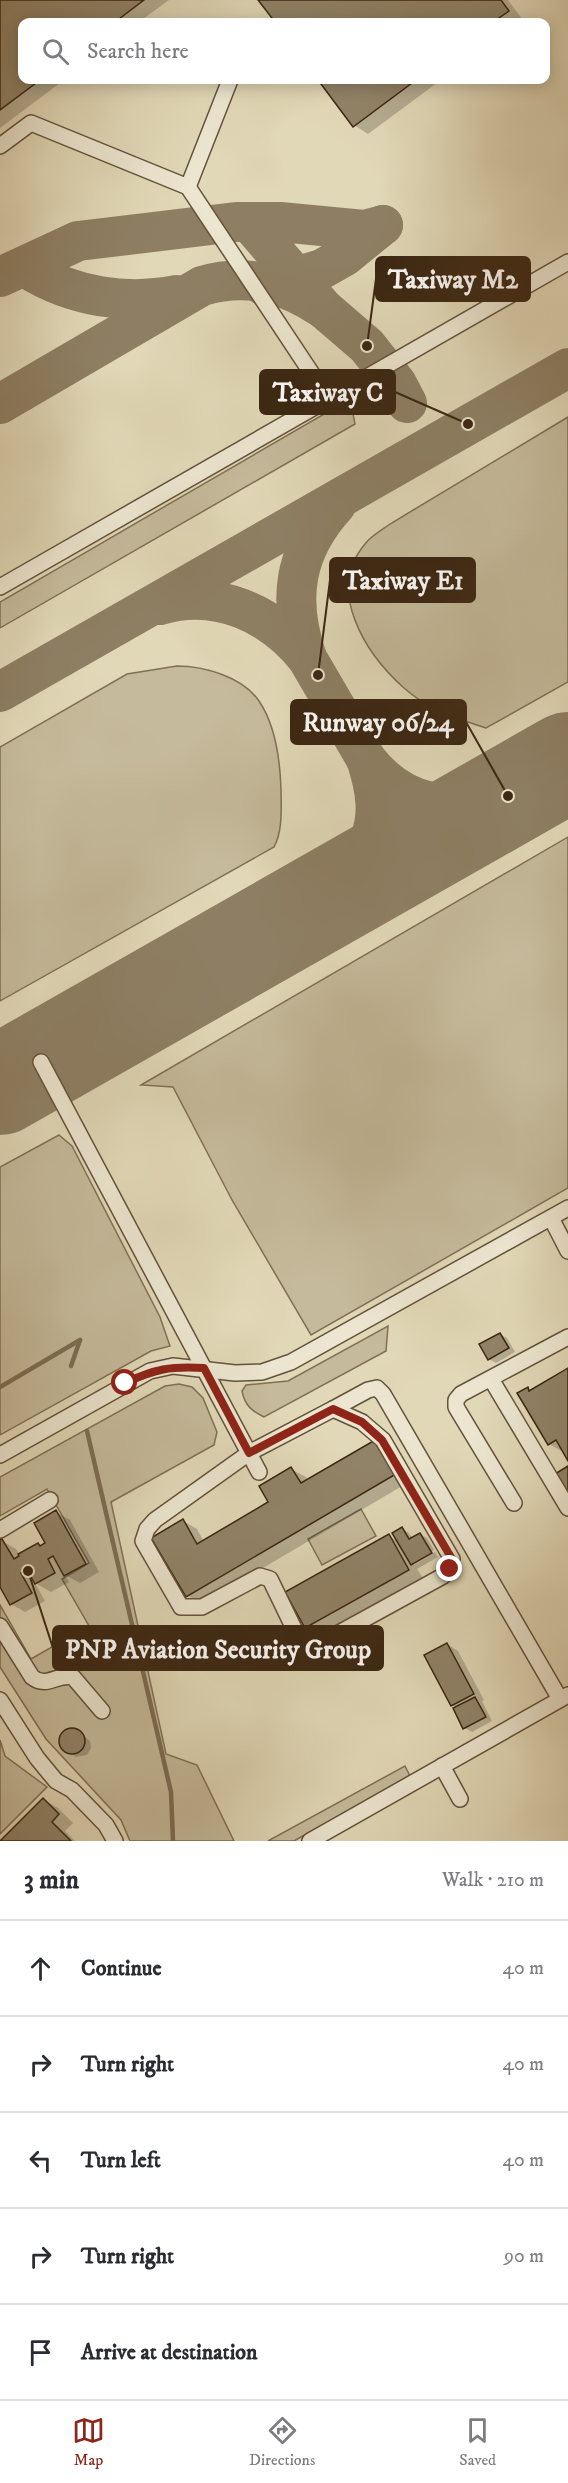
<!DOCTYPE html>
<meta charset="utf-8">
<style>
:root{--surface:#fff;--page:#f7f7f7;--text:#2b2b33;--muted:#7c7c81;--line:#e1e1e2;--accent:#8f2418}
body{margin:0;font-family:"IM FELL DW Pica",serif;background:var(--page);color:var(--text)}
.stop{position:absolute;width:18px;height:18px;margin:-14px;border:4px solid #8f2418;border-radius:50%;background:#fff}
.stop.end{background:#8f2418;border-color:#fff;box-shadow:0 2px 6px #0008}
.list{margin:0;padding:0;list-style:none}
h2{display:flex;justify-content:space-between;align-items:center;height:78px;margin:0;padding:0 24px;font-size:26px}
h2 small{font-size:20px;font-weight:400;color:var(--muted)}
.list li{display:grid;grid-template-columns:39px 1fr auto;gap:18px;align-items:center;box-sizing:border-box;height:96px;padding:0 24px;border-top:2px solid var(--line)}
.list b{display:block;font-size:22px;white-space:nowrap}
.list em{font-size:20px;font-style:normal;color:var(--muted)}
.icon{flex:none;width:33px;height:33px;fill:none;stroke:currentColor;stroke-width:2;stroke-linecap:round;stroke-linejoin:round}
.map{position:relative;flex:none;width:568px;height:1841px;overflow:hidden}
.search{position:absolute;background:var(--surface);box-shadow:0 3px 15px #0003;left:18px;right:18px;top:18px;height:66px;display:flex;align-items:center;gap:15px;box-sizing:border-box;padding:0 21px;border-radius:12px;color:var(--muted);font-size:22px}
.sheet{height:558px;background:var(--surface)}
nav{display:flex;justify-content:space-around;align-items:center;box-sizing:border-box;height:84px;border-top:2px solid var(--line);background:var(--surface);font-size:16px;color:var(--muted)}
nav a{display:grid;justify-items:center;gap:3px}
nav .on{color:var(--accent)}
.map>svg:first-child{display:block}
.green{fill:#c5ba9b;stroke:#807056;stroke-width:1.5}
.shadow{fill:#0003}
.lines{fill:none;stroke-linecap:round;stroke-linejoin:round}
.stream{stroke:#7c6c53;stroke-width:4.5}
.taxiway{stroke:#8e7f64;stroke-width:40}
.runway{stroke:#8e7f64;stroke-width:100}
.building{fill:#918368;stroke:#3a2612;stroke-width:1.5}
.minor-casing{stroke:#64523b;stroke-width:18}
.minor{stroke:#ece6d0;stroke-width:15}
.route{stroke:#8f2418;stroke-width:8}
.leader{fill:none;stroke:#3a2612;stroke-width:2}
.callout-dot{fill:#3a2612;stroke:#ece6d0;stroke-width:2}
.callout{fill:#3a2612;stroke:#3a2612;stroke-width:2}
.callout-label{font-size:26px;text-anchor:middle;font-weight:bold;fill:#fff}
</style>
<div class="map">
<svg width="568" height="1841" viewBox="0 0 568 1841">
<rect width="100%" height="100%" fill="#e1d8b7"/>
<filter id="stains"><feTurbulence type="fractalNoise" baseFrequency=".00333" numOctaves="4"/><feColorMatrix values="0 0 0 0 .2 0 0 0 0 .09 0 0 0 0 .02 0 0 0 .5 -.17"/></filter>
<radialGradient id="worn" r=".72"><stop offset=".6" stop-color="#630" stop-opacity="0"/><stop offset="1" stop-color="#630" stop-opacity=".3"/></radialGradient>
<g class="green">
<path d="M350,399L355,424L0,628V602Z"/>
<path d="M568,417V682L486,728C458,719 427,709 404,688C366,654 325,591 365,544C371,536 382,530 390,524Z"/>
<path d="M177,666C204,666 243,677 259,701C276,726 280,759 281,789C281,808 283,831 274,847L0,1001V747L127,674Z"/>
<path d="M568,837V1188L311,1335L232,1200L173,1087L141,1085Z"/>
<path d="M59,1135L72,1146L160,1317L170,1346L151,1351L0,1435V1167Z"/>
<path d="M388,1326L386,1351L264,1417C252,1411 245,1406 242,1391L246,1385L288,1381Z"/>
<path d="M179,1384L192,1387L203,1398L217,1432L214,1445L111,1502L166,1754L197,1765L234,1841H130L121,1820L46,1739L0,1667V1605L31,1659L89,1626L62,1579L89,1563L47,1489L0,1516V1477L165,1386Z"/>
<path d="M361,1509L376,1536L322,1565L308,1539Z"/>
<path d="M0,1740L5,1756L47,1787L0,1834Z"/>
<path d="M405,1766L410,1776L294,1841H268Z"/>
</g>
<g class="shadow">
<path d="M0,0H169L139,22H22V80H64L0,128Z"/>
<path d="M259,0H508L522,19L517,22H276Z"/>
<path d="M319,80H441L368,134L354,125Z"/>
<path d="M500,1334L507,1338L515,1352L496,1363L489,1359Z"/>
<path d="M568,1370V1458L563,1452L549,1444L528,1389L532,1391Z"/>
<path d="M375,1441L409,1482L202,1604L188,1596L183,1521L197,1529L204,1542L270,1503L291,1469L306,1477L308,1481Z"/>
<path d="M56,1512L70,1520L99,1572L80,1583L65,1575L69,1582L51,1592L35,1583L45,1601L25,1612L11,1604L0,1584V1542L2,1541L16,1549L20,1555L38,1545L41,1547L47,1543Z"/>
<path d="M402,1529L409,1533L413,1539L420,1534L427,1538L434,1550L414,1561V1565L435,1552L438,1557L417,1569L423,1578L321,1635L307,1627L389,1536L398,1541Z"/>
<path d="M447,1644L458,1651L484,1700L482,1701L492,1721L472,1732L465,1728L457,1708L452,1705Z"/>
<path d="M69,1730L77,1731L90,1741L91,1748L87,1755L76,1757L62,1748L61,1737Z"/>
<path d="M44,1800L58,1808L73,1823L65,1831L75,1841H1Z"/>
</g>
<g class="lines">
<g class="stream">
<path d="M71,1366L80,1340"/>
<path d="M0,1387L80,1340"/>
<path d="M87,1431L171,1792L173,1841"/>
</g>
<g class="taxiway">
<path d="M249,222L324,309L367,346L397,384L407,403"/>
<path d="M28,269C73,297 126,305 177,295"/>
<path d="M0,277L78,241L236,222H280L364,230L383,225"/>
<path d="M264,286L322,269L345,256L383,225"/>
<path d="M0,404L202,286C247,273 285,283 324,309"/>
<path d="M160,605C217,588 272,614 307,658C287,599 294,551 336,505"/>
<path d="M307,658L366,759"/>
<path d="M0,692L568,368"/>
<path d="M323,901C369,852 389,828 366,759C404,808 452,812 508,796"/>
</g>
<path class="runway" d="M0,1085L568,762"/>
</g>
<g class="building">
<path d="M0,0H144L115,22H22V80H40L0,110Z"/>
<path d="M258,0H501L509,11L493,22H275Z"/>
<path d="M318,80H416L353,127Z"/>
<path d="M500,1333L509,1348L488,1360L479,1344Z"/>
<path d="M568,1368V1461L556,1440L548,1445L517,1393L528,1387L529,1391Z"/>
<path d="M375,1440L396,1474L186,1597L151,1538L183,1519L197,1544L268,1502L259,1486L291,1467L301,1483Z"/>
<path d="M568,1466V1496L555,1474Z"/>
<path d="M56,1510L86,1564L64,1576L53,1556L48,1559L55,1573L35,1584L27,1570L21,1573L32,1593L10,1605L0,1587V1540L2,1539L14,1559L19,1556L18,1554L38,1543L40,1546L45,1543L34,1523Z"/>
<path d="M402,1527L409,1539L420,1533L432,1553L411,1565L392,1533Z"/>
<path d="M389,1534L409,1570L305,1628L285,1592Z"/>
<path d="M447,1643L474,1694L451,1706L424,1655Z"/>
<path d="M475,1697L486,1717L463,1729L453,1708Z"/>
<circle cx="72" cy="1741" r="13"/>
<path d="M43,1798L59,1814L52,1822L71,1841H0Z"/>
</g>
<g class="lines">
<g class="minor-casing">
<g id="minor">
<path d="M0,146L31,123L188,187L328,398"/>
<path d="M188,187L230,80"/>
<path d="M0,587L568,262"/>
<path d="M41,1062L259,1472"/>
<path d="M551,1218L568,1251"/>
<path d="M491,1379L568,1508"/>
<path d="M333,1409L362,1422L383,1440L452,1559L450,1569L443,1576L319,1644H306L298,1637L270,1579L260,1576L202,1607H181L143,1541L147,1529L155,1520L249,1453Z"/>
<path d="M333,1409L368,1390L377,1388L383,1394L560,1699"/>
<path d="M0,1455L150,1371L173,1366L235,1373L262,1372L291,1362L568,1208"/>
<path d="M514,1503L456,1407V1400L461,1394L568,1337"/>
<path d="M0,1530L50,1500"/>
<path d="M0,1626L32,1677C47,1689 57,1673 73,1677L102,1711"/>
<path d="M0,1700L37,1758L56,1781L72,1790L106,1825L115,1841"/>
<path d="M442,1766L460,1799"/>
<path d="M310,1841L568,1695"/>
</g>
</g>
<use href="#minor" class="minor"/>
</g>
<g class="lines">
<path class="route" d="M125,1383C155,1369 170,1366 204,1368L249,1453L333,1409L362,1422L382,1440L452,1559L450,1569"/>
</g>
<path class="leader" d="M367 346L376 279M468 424L395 392M318 675L330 580M508 796L466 722M28 1571L53 1648"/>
<g class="callout-dot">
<circle cx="367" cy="346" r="6"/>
<circle cx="468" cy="424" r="6"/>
<circle cx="318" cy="675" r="6"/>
<circle cx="508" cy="796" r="6"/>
<circle cx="28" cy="1571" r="6"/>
</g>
<g class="callout">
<rect x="376" y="257" width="154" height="44" rx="6"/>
<rect x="260" y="370" width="135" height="44" rx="6"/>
<rect x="330" y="558" width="145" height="44" rx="6"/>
<rect x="291" y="700" width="175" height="44" rx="6"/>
<rect x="53" y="1626" width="330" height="44" rx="6"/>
</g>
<g class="callout-label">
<text x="453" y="288">Taxiway M2</text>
<text x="328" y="401">Taxiway C</text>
<text x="403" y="589">Taxiway E1</text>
<text x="378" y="731">Runway 06/24</text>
<text x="218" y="1658">PNP Aviation Security Group</text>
</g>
<rect width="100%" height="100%" filter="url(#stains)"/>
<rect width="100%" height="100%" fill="url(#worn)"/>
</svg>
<div class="stop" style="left:125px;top:1383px"></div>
<div class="stop end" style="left:450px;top:1569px"></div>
<div class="search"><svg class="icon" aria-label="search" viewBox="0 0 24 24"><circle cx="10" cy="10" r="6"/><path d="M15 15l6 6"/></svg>Search here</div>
</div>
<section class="sheet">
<h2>3 min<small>Walk · 210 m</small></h2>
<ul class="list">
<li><svg class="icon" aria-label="ahead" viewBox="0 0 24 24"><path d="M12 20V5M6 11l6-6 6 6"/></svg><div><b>Continue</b></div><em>40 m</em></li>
<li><svg class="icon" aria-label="right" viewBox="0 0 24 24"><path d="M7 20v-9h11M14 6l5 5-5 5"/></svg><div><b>Turn right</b></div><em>40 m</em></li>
<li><svg class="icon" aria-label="left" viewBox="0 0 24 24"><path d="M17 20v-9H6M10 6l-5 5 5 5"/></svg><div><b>Turn left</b></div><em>40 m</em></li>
<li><svg class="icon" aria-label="right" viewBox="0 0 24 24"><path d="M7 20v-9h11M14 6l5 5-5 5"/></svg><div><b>Turn right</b></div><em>90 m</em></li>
<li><svg class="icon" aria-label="arrive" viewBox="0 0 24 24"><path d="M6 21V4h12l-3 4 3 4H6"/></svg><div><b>Arrive at destination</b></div></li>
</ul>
</section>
<nav>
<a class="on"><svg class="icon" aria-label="map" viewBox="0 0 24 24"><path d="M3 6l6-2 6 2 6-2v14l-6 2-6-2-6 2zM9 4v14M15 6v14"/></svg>Map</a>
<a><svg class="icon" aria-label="directions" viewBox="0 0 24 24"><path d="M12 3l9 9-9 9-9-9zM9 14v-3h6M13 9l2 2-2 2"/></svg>Directions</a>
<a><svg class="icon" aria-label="saved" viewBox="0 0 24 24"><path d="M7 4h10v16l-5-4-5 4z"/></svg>Saved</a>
</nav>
